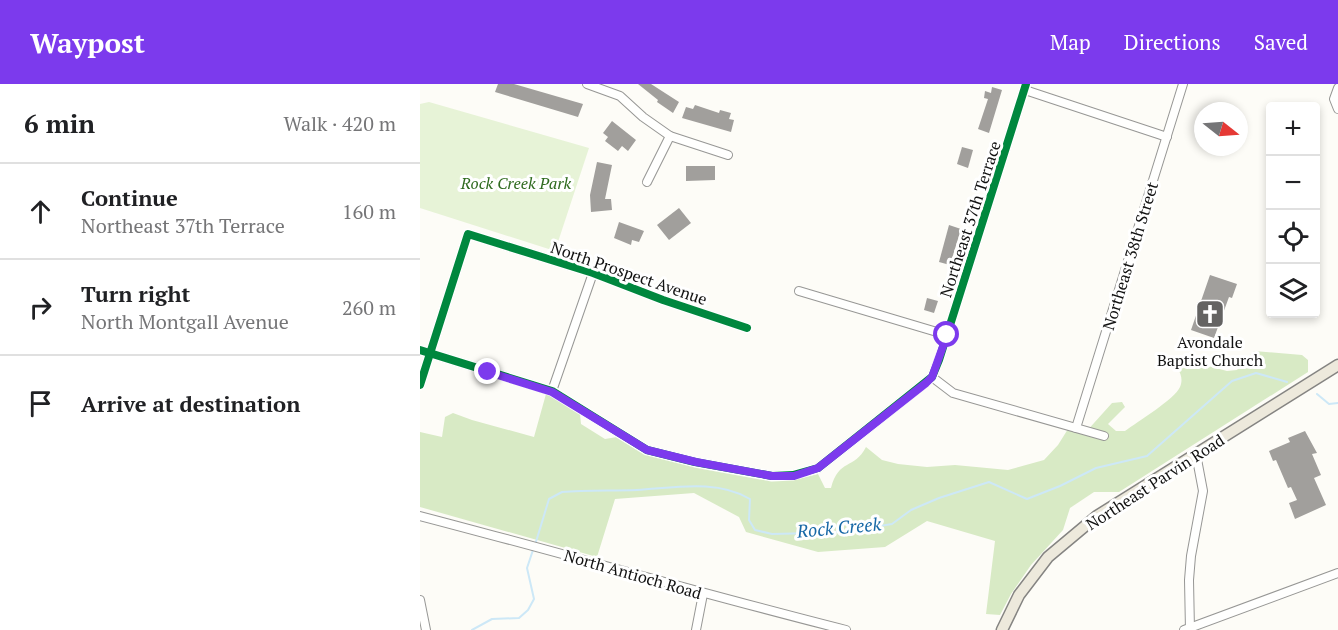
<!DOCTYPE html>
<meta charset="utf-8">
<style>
:root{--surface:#fff;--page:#f2f2f2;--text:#202124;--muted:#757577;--line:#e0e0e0;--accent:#7c3aed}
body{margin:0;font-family:"PT Serif",serif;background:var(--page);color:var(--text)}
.controls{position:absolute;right:18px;top:18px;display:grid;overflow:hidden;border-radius:6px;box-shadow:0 3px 9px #0003}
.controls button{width:54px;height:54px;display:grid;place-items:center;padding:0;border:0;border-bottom:2px solid var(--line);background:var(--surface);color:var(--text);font:30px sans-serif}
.compass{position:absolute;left:774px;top:18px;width:54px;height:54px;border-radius:50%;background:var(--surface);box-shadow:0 3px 9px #0003;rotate:107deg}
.stop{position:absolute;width:18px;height:18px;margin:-14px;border:4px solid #7c3aed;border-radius:50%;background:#fff}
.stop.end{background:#7c3aed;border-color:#fff;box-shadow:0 2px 6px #0008}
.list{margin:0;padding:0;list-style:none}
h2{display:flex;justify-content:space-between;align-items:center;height:78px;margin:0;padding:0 24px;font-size:26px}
h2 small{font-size:20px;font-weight:400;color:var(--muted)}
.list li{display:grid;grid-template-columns:39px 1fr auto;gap:18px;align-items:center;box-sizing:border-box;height:96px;padding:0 24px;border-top:2px solid var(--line)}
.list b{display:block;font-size:22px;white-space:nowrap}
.list p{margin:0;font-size:20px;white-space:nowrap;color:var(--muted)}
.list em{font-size:20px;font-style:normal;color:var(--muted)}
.icon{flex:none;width:33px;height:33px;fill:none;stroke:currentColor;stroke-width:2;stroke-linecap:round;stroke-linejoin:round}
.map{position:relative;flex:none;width:918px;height:546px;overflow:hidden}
header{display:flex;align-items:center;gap:36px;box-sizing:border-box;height:84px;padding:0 30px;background:var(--accent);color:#fff}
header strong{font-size:28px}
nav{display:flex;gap:33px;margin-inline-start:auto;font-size:21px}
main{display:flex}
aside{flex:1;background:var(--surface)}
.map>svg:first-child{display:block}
.green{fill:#e7f3d7}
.forest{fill:#d8eac5}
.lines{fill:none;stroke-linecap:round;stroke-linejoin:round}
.stream{stroke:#cde8f7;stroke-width:2}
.building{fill:#a19f9c}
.minor-casing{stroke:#979795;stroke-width:10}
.major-casing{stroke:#858482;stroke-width:13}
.minor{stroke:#fffffe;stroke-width:8}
.major{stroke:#ede9dc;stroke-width:10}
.cycleway-casing{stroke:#fff;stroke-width:11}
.cycleway{stroke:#00873e;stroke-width:8}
.route{stroke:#7c3aed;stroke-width:8}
.labels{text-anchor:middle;stroke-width:6;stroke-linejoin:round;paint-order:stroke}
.park-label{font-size:16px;font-style:italic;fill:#2f6b1f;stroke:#fff}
.street-label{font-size:16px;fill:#111;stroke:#fff}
.poi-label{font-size:16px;fill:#111;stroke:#fff}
.water-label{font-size:18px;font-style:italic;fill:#1768a6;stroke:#fff}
</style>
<header>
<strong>Waypost</strong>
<nav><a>Map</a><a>Directions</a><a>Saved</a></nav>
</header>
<main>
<aside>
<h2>6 min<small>Walk · 420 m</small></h2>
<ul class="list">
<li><svg class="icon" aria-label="ahead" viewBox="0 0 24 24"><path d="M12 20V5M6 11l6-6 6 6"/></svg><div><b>Continue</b><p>Northeast 37th Terrace</p></div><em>160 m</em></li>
<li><svg class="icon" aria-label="right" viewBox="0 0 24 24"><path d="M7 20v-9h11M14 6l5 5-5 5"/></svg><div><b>Turn right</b><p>North Montgall Avenue</p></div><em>260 m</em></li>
<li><svg class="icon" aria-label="arrive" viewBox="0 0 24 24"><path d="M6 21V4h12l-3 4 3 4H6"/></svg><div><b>Arrive at destination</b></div></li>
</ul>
</aside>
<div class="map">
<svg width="918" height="546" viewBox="0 0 918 546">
<rect width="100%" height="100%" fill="#fdfcf7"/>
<path class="green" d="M9,18L169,64L135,167L0,124V20Z"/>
<path class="forest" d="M834,267L882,271L888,276V288L699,408H674L650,424L643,446L611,481L591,510L580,531L566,530L575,457L507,437L465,463L398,468L326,448L319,433L274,409L195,415L177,473L0,423V348L22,353L25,333L33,329L52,336L114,353L126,310L135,313L160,330L161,340L185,355L197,353L225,369L239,374L352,396H374L398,390L405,404H411C419,374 434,386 446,363L462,376L478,380L507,383L535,381L588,386L624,376L638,361L648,345L665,349L692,319L702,318L705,323L688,340L696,347H705C717,338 755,315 760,303C763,296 761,290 758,285L761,275L807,287L817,286Z"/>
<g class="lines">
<g class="stream">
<path d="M897,310L909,320L918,319"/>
<path d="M115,461L129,415L142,408C167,406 192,407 217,406C254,404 296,395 330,415L329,436L335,446L352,450L395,449L429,447L472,440L491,426L519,414L569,398L607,415L640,402L676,384L727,372L812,297L836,289L867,298"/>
<path d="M52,546L72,535L99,534L108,526L114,515L107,484L113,466"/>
</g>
</g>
<g class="building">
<path d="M78,0H94L163,20L158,33L75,8Z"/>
<path d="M218,0H231L259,18L253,29L237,18L238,16Z"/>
<path d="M572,3L582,6L569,49L558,45L568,15L564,14L565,7L571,9Z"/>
<path d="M275,21L299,29L300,26L311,29L309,35L314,36L311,48L262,34L266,23L273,25Z"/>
<path d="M192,37L216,56L208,67L202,62L198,67L185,57L188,53L183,49Z"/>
<path d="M542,63L553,66L548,84L537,80Z"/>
<path d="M177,78L192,81L185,115H191L192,126L171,128L170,111Z"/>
<path d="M266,82H295V96L266,97Z"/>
<path d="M259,124L271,139L249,156L237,141Z"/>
<path d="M199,138L224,147L219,158L212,156L211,161L194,154Z"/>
<path d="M529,141L541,145L530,181L519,178Z"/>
<path d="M790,191L817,200L812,214L809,213L794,254L771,246Z"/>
<path d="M507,214L518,217L514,229L504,226Z"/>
<path d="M885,347L897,369L892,370L901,391L894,394L906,421L875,435L869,419L877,416L871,403L868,404L856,376L853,377L849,367L870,358L868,354Z"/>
</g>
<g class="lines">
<g class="minor-casing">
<g id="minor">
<path d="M167,0L200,12L223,33L250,52L308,71"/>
<path d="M918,4L914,15L918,25"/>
<path d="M605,6L747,53"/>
<path d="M227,98L250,52"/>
<path d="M379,207L527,251"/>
<path d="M0,266L132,307L227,366L275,378L352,392L373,391L398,384L512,293L519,276L606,0"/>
<path d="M512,293L533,309L684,352"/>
<path d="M0,301L48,150L173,189L243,216L327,244"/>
<path d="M132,307L173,189"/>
<path d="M656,344L763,0"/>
<path d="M0,432C142,469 283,510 426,546"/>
<path d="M0,516L6,546"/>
<path d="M276,546L283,510"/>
<path d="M764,546L918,489"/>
<path d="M770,546L769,496L771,472L783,407L776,370"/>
</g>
</g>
<g class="major-casing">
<path id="major" d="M582,546L599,511L628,473L677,432L918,281"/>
</g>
<use href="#minor" class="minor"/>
<use href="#major" class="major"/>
<g class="cycleway-casing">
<g id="cycleway">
<path d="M0,266L132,307L227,366L275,378L352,392L373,391L398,384L512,293L519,276L606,0"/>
<path d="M0,301L48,150L173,189L243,216L327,244"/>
</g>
</g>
<use href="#cycleway" class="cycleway"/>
</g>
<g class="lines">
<path class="route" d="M68,288L132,308L227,366L276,378L352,392H374L398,384L506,299L512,293L527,251"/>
</g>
<defs>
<g id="church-square" transform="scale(1.5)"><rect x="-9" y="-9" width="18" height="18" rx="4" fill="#646362" stroke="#fff"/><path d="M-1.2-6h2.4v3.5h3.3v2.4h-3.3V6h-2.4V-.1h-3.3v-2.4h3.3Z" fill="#fff"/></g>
</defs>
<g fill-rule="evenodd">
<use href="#church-square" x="790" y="230"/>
</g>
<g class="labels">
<g class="park-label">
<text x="96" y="105">Rock Creek Park</text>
</g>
<g class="street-label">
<text transform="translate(550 135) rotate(-72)" y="6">Northeast 37th Terrace</text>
<text transform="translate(710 172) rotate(-73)" y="6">Northeast 38th Street</text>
<text transform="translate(209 189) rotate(19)" y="6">North Prospect Avenue</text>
<text transform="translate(735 398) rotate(-33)" y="6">Northeast Parvin Road</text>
<text transform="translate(213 490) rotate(16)" y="6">North Antioch Road</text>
</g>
<g class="poi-label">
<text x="790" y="264">Avondale<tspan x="790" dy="18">Baptist Church</tspan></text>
</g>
<g class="water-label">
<text transform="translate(419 444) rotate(-5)" y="6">Rock Creek</text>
</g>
</g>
</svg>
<div class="controls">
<button>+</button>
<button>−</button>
<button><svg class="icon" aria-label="locate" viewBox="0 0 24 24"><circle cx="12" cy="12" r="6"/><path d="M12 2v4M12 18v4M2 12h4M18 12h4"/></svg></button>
<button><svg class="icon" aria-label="layers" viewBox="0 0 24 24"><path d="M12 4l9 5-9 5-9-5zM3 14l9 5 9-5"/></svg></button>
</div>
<svg class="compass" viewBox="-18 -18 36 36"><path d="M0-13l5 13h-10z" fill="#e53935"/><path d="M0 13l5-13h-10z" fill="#757577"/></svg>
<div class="stop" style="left:527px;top:251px"></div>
<div class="stop end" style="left:68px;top:288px"></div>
</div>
</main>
